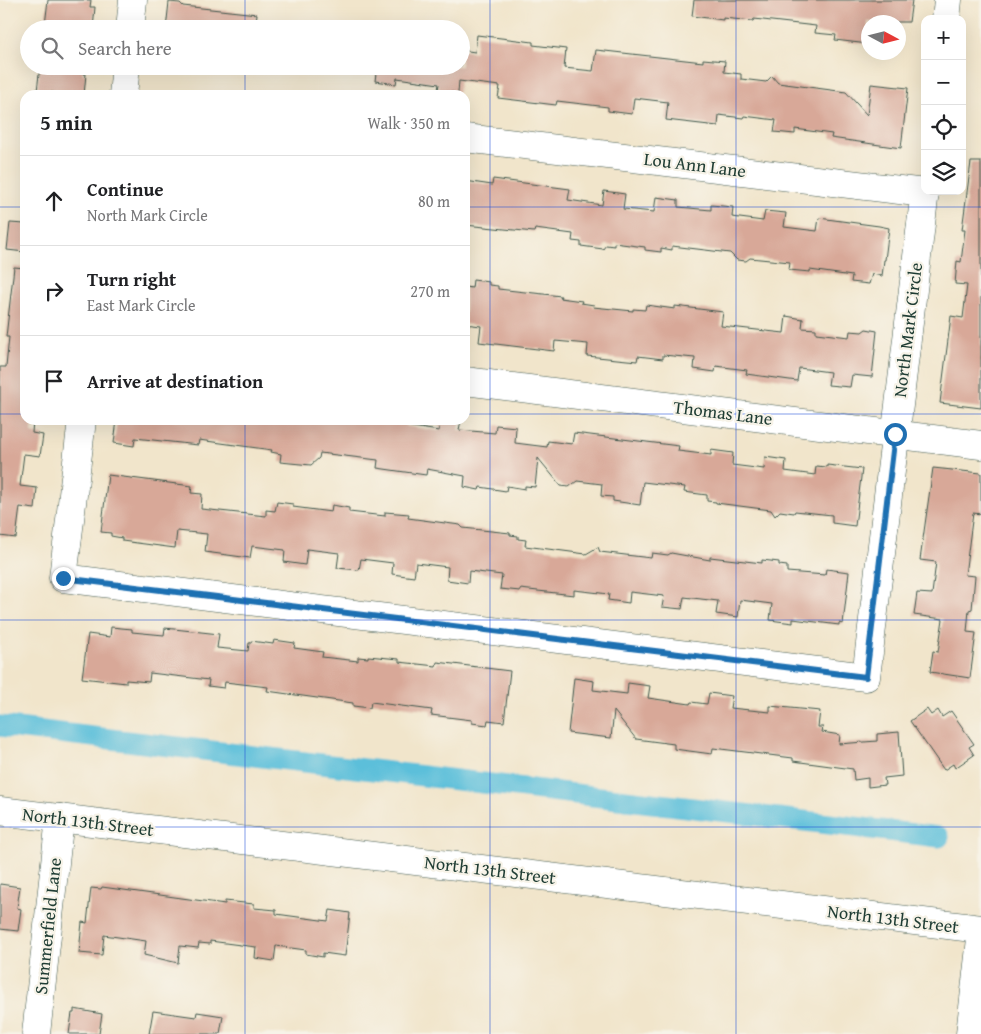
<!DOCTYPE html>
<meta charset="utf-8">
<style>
:root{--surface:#fff;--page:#f2f2f2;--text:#202124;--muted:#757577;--line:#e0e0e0}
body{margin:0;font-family:"Gentium Book Plus",serif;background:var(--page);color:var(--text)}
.controls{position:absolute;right:15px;top:15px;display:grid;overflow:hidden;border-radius:10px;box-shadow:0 5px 20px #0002}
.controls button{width:45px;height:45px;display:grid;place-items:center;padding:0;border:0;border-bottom:1px solid var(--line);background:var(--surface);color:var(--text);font:25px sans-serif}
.compass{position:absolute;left:861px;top:15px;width:45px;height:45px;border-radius:50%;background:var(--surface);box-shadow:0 5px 20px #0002;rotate:97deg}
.stop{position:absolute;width:15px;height:15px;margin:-11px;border:4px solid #1f6fb2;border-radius:50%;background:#fff}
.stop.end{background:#1f6fb2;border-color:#fff;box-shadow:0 1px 5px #0008}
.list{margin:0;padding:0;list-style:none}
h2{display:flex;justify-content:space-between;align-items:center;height:65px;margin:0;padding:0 20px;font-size:21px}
h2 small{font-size:16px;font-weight:400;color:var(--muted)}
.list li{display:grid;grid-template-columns:32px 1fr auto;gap:15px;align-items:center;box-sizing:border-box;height:90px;padding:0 20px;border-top:1px solid var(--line)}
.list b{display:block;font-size:19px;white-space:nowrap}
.list p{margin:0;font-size:16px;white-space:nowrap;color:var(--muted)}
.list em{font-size:16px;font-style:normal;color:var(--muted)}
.icon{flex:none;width:28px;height:28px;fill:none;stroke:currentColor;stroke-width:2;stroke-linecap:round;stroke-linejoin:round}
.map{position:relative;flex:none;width:981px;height:1034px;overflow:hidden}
.search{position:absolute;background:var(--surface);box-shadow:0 5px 20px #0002;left:20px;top:20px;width:450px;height:55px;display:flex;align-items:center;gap:12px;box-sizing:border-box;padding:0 18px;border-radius:28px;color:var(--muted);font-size:19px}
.panel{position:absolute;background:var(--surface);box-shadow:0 5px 20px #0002;left:20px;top:90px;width:450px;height:335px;border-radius:15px}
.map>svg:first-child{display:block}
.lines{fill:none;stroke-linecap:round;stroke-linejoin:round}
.canal{stroke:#5cbfda;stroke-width:21}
.building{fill:#d8a898}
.minor-casing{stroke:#3e564b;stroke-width:29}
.minor{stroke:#fff;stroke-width:28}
.route{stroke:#1f6fb2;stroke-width:6}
.grid{fill:none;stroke:#1d4ed8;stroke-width:1;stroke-opacity:0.55}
.labels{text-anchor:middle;stroke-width:4.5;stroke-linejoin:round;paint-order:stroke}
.street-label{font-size:18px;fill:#1f3d34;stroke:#f7f3e8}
</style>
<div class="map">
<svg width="981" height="1034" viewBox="0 0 981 1034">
<rect width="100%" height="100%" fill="#f7f3e8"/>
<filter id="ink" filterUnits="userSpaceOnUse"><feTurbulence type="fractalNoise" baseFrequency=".02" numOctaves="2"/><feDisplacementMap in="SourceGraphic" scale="10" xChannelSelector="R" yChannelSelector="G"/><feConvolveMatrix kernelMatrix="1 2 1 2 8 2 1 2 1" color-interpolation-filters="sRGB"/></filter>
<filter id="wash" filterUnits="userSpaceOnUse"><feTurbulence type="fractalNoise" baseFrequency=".0096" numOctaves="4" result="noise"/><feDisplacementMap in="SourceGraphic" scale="20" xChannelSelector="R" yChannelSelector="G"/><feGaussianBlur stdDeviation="1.12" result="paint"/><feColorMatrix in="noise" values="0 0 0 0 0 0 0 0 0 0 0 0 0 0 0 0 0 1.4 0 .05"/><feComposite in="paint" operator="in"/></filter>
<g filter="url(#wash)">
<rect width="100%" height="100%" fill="#f1e5cb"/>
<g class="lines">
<path class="canal" d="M0,726L939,837"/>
</g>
<g id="blocks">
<g class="building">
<path d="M48,0H91L90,7H95L93,29L45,25Z"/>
<path d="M694,0H912L909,22H868V44L835,40L836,35L815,33L816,26L754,19L753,21L723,18V20L692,16Z"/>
<path d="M169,2L180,3L183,6L257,14L255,29H166Z"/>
<path d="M477,35L533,42V45L566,49L564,68L593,71L596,50L703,62V59L725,61L724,72L741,74V79L766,82L772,76L778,83L846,92L867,115L871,84L908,88L901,148L831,138L832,134L795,129V134L774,132L776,120L744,116L743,118L719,115L718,126L666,120L668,102L634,98L632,114L608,111V107L557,101L556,105L498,98L500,86L459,81L458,93L438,90L439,84L397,78L396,84L375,81L377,66H461V50L475,52Z"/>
<path d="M40,66H82L83,74H86L84,95L37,91Z"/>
<path d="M971,162H981V408L940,403L951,316L963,318L967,285L955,284L957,261L961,262L965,230H962Z"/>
<path d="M493,179L570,189L568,200L602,205L604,191L625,194L623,209L654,212L656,197L678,200V207L711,210V205L733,207L732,217L763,221L765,211L786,213L784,227L817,231L819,218L879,226L889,228L885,260H884L882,276L872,274L869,284L851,282L852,276L810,270V272L789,270L790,262L750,258L746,261L737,260L730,253L672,246V250L661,248V252L645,250V247L614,243V246L606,245L603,249L581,246V242L572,241L573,234L535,229L534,232L465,225V181L492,185Z"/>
<path d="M10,223L25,224V252L7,250Z"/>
<path d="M14,267L25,268V420H33L32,433L43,435L40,456L24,454L20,486L37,488L35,509L20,507L16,538L0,536V367H6L9,337H6Z"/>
<path d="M473,280L489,282V285L498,286V289L561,296L560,298L582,301L581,303L594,305L593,307L633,311V309L645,310L646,305L675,309V306L723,312L721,326L784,333L786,316L803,319L802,328L816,329V333L849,337L850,331L862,332L866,329L877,331L872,377L852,375L850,387L828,385L830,372L799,368L797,381L746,374L747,370L716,366L715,372L694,369L695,358L663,355V359L638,356L637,361L587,356L588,344L555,341L554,351L479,342L481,326L465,324V287L472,288Z"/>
<path d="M117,420H407L406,426L439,431L440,420H461L459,430L495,433L496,425L516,427L515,443L547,447L548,441L572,444L574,433L679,446L678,451L711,455V450L733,453L732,465L764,469L765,457L786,460L785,471L815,475L816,466L827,467V465L862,469L855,526L832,523V515L795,511L794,513L780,511L775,516L771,510L716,503V502L707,501V495L684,492L685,487L643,482L640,505L613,501V497L601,496L602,484L577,481L569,487L561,486L538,458L535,487L525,486V489L507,486L506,491L480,487L479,490L464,487L465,476L427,469L426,475L377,468L378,460L320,453L319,458L311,465L280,462L281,454L271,452L272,450L199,440L198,445L135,438L134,446L114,443Z"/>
<path d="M933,468L981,473V514L973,513L965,575L975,576L972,609L969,610L967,632L976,633L970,678L930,672L933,651L938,652L943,619L914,615L917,593L932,594L936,562L920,560Z"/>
<path d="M108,475L192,486L191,493L202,494L201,509L266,516V510L275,511L277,502L293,504V507L331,512L332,505L349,508V512L385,516V512L409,514L408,518L460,525L463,528L510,533V535L518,536V539L526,540L525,546L586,554L598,547L600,552L651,558L652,553L668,555L671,553L710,560V557L762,563V560L779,562V565L787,566V572L825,575L826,569L849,572L843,624L839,623V625L793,619V623L770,620L772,604L740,600L738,617L716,614L718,601L684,597L682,609L662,607L664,596L630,592L629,603L608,600L609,594L574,590V595L520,589V591L500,589L502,575L469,571L468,583L447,580L448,567L416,563L414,577L392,574L393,563L361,559L359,570L337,568L339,553L307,549L305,565L284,562L285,550L252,546L250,558L205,552L207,534L177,531L175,548L122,541V538L111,536V533L101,532Z"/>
<path d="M111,627L132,629V632L164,635L165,628L219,634L217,648L248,651L249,643H251V641L273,644L274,640L295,643L294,648L323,652L322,657L358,661V657L368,658V656L399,659V662L436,666L437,662L510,671L504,722L488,720L487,725L472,723V720L431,715L432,710L371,702L370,708L353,706V703L267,691L268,687L225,682L224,688L208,686L209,680L150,673L149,682L126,680V683L82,678L88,634L110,637Z"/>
<path d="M574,678L594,681L593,690L627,694L628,683L650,686L648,698L690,704L691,702L707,704L709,693L732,696L730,708L770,712V706L820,711L818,727H823L822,732L840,735L839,744L877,741V734L899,732L902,776L884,778L885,785L868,787V778L854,780L853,769L793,761V758L713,748L712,754L674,749V744L636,739L614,711L611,738L568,733Z"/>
<path d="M927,709L931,715L938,710L942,717L951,711L974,744L969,747L974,755L955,768L953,764L944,770L910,721Z"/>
<path d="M0,884L20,887L17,908L21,909L18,931L0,929Z"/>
<path d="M102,887L225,904V901L254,904V908L276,910V914L328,921L330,910L350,913L345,956L323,953V957L306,954V950L276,946L274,961L255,958L256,947L210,941V944L199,943L198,948L180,946L178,963L144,955L146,941L104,935L102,955L79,953L82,922L87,923L91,888L101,889Z"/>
<path d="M74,1009L102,1014L99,1034H69L72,1013H74Z"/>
<path d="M153,1011L196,1017L197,1012L223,1016L220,1034H149Z"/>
</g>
</g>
</g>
<g filter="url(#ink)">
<use href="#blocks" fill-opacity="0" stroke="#3e564b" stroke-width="1"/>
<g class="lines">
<g class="minor-casing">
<g id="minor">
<path d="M946,19L948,0"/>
<path d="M130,29L133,0"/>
<path d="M123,95L126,66"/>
<path d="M465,138L925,193"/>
<path d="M465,381L981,445"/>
<path d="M82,420L63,578L866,677L925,191"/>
<path d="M0,811L981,929"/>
<path d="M36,1034L60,818"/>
<path d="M970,1034L981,939"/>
</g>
</g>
<use href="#minor" class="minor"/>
</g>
</g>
<g class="lines" filter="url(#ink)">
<path class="route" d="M63,578L866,677L895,434"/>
</g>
<path class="grid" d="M245,0V29M490,0V1034M736,0V1034M245,66V95M0,207H25M465,207H981M0,414H25M465,414H981M245,420V1034M0,620H981M0,827H981"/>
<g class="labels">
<g class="street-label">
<text transform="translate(695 165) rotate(7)" y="6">Lou Ann Lane</text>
<text transform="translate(908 330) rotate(-83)" y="6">North Mark Circle</text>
<text transform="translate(723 413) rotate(7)" y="6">Thomas Lane</text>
<text transform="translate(88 822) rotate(7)" y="6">North 13th Street</text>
<text transform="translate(490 870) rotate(7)" y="6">North 13th Street</text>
<text transform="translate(893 919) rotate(7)" y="6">North 13th Street</text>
<text transform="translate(48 926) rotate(-84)" y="6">Summerfield Lane</text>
</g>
</g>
</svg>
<div class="controls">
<button>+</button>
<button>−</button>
<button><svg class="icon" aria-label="locate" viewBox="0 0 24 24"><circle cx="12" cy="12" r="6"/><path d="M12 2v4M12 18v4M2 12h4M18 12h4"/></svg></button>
<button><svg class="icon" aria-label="layers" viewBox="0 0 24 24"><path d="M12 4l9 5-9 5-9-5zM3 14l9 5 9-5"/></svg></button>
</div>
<svg class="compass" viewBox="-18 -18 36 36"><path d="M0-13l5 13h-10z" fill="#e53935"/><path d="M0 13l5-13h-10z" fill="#757577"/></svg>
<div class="stop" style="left:895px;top:434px"></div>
<div class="stop end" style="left:63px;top:578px"></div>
<div class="search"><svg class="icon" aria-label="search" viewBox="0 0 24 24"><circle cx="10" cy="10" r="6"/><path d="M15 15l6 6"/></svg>Search here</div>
<section class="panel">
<h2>5 min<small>Walk · 350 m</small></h2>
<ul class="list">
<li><svg class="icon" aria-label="ahead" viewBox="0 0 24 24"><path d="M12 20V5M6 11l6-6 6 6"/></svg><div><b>Continue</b><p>North Mark Circle</p></div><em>80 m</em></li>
<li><svg class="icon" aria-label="right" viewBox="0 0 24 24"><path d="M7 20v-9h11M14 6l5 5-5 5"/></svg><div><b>Turn right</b><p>East Mark Circle</p></div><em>270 m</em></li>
<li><svg class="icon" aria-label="arrive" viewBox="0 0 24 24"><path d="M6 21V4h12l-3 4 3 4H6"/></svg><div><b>Arrive at destination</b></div></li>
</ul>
</section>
</div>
